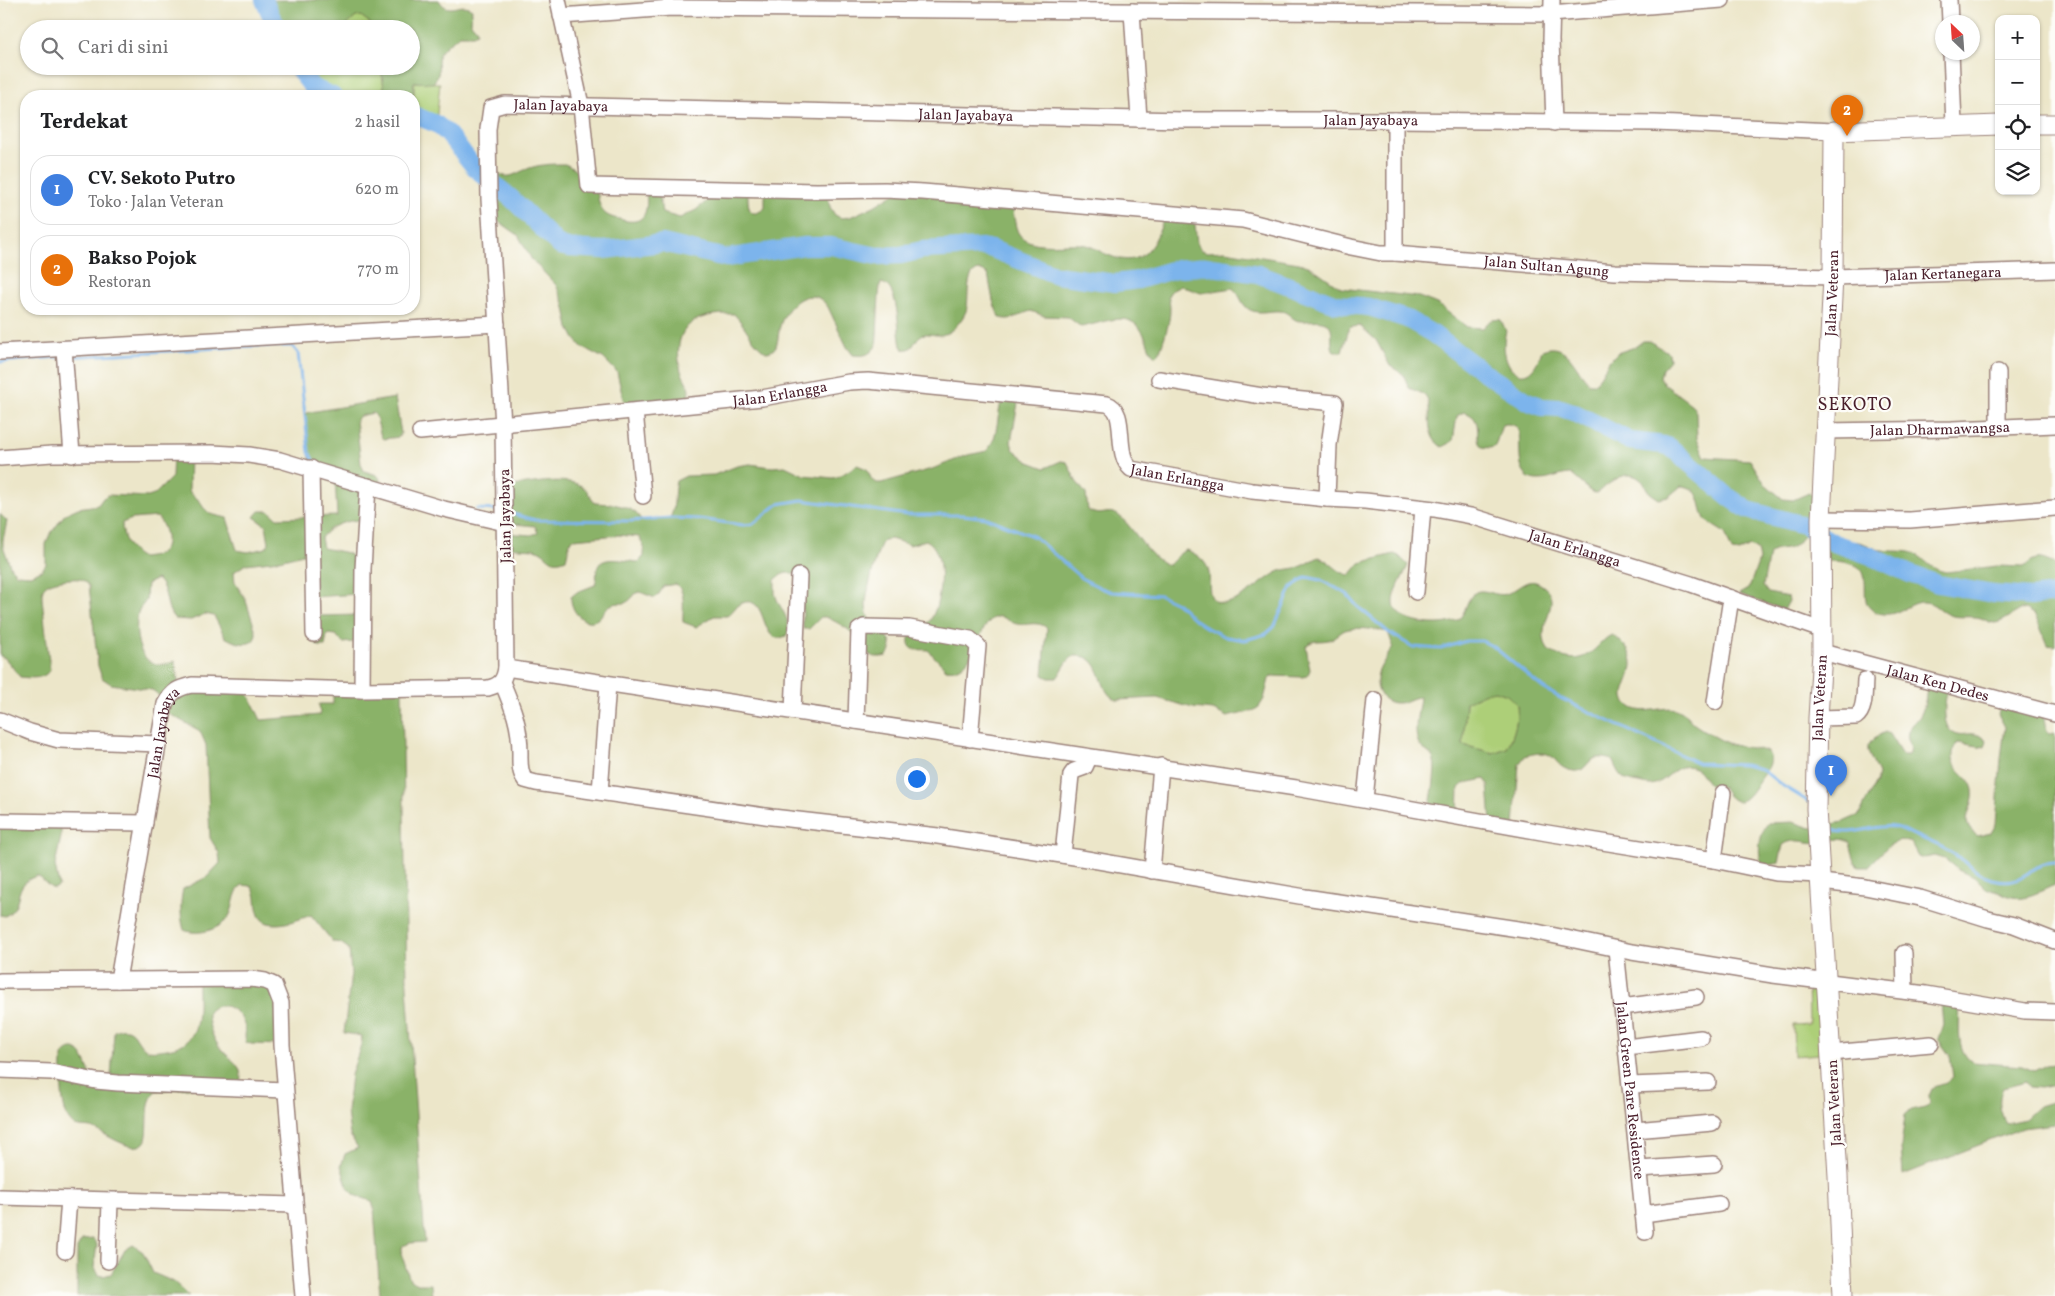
<!DOCTYPE html>
<html lang="id">
<meta charset="utf-8">
<style>
:root{--surface:#fff;--page:#f6f6f6;--text:#202124;--muted:#757577;--line:#e0e0e0;--accent:#7c3aed}
body{margin:0;font-family:Vollkorn,serif;background:var(--page);color:var(--text)}
.controls{position:absolute;right:15px;top:15px;display:grid;overflow:hidden;border-radius:10px;box-shadow:0 1px 4px #0004}
.controls button{width:45px;height:45px;display:grid;place-items:center;padding:0;border:0;border-bottom:1px solid var(--line);background:var(--surface);color:var(--text);font:25px sans-serif}
.compass{position:absolute;left:1935px;top:15px;width:45px;height:45px;border-radius:50%;background:var(--surface);box-shadow:0 1px 4px #0004;rotate:335deg}
.you{position:absolute;left:916px;top:778px;width:18px;height:18px;margin:-12px;border:4px solid #fff;border-radius:50%;background:#1a73e8;box-shadow:0 0 0 8px #1a73e833}
.badge{display:grid;place-items:center;width:32px;height:32px;border-radius:50%;background:var(--accent);color:#fff;font-size:16px;font-weight:700}
.pin{position:absolute;translate:-50% -41px;filter:drop-shadow(0 1px 2px #0008)}
.pin::after{content:'';position:absolute;top:26px;width:18px;height:15px;background:inherit;clip-path:polygon(0 0,100% 0,50% 100%)}
.list{margin:0;padding:0;list-style:none}
h2{display:flex;justify-content:space-between;align-items:center;height:65px;margin:0;padding:0 20px;font-size:21px}
h2 small{font-size:16px;font-weight:400;color:var(--muted)}
.list li{display:grid;grid-template-columns:32px 1fr auto;gap:15px;align-items:center;box-sizing:border-box;height:70px;margin:0 10px 10px;padding:0 10px;border:1px solid var(--line);border-radius:20px}
.list b{display:block;font-size:19px;white-space:nowrap}
.list p{margin:0;font-size:16px;white-space:nowrap;color:var(--muted)}
.list em{font-size:16px;font-style:normal;color:var(--muted)}
.icon{flex:none;width:28px;height:28px;fill:none;stroke:currentColor;stroke-width:2;stroke-linecap:round;stroke-linejoin:round}
.map{position:relative;flex:none;width:2055px;height:1296px;overflow:hidden}
.search{position:absolute;background:var(--surface);box-shadow:0 1px 4px #0004;left:20px;top:20px;width:400px;height:55px;display:flex;align-items:center;gap:12px;box-sizing:border-box;padding:0 18px;border-radius:28px;color:var(--muted);font-size:19px}
.panel{position:absolute;background:var(--surface);box-shadow:0 1px 4px #0004;left:20px;top:90px;width:400px;height:225px;border-radius:20px}
.map>svg:first-child{display:block}
.green{fill:#adcf78;stroke:#7c7752}
.forest{fill:#8ab268;stroke:#6a684a;fill-rule:evenodd}
.lines{fill:none;stroke-linecap:round;stroke-linejoin:round}
.stream{stroke:#7cb4ec;stroke-width:3}
.river{stroke:#7cb4ec;stroke-width:18}
.minor-casing{stroke:#9b827a;stroke-width:18}
.major-casing{stroke:#9b827a;stroke-width:21}
.minor{stroke:#fff;stroke-width:15}
.major{stroke:#fff;stroke-width:19}
.labels{text-anchor:middle;stroke-width:4.5;stroke-linejoin:round;paint-order:stroke}
.street-label{font-size:15px;fill:#4a1f2b;stroke:#fdfcf7}
.quarter-label{font-size:18px;letter-spacing:1px;fill:#4a1f2b;stroke:#fdfcf7}
</style>
<div class="map">
<svg width="2055" height="1296" viewBox="0 0 2055 1296">
<rect width="100%" height="100%" fill="#fdfcf7"/>
<filter id="ink" filterUnits="userSpaceOnUse"><feTurbulence type="fractalNoise" baseFrequency=".02" numOctaves="2"/><feDisplacementMap in="SourceGraphic" scale="10" xChannelSelector="R" yChannelSelector="G"/><feConvolveMatrix kernelMatrix="1 2 1 2 8 2 1 2 1" color-interpolation-filters="sRGB"/></filter>
<filter id="wash" filterUnits="userSpaceOnUse"><feTurbulence type="fractalNoise" baseFrequency=".0096" numOctaves="4" result="noise"/><feDisplacementMap in="SourceGraphic" scale="20" xChannelSelector="R" yChannelSelector="G"/><feGaussianBlur stdDeviation="1.12" result="paint"/><feColorMatrix in="noise" values="0 0 0 0 0 0 0 0 0 0 0 0 0 0 0 0 0 1.4 0 .05"/><feComposite in="paint" operator="in"/></filter>
<g filter="url(#wash)">
<rect width="100%" height="100%" fill="#ece6c9"/>
<g class="green">
<path d="M361,16L369,22L373,29H342L356,17Z"/>
<path d="M296,66H381L385,96C347,96 318,104 296,66Z"/>
<path d="M414,82L440,83L436,124L414,115Z"/>
<path d="M1496,691L1507,695L1517,704C1519,718 1514,736 1507,748L1493,753L1463,745L1466,702L1488,692Z"/>
<path d="M1808,979L1818,980L1831,1053L1794,1056L1793,1025L1809,1024Z"/>
</g>
<g class="forest">
<path d="M264,0H439C449,17 459,0 472,9L471,23L477,30V33L473,35H460C454,39 441,49 439,55C436,67 443,71 433,83L414,82L413,96H385L381,66H411V29H373L369,22L361,16L356,17L342,29H277Z"/>
<path d="M565,164C577,169 584,180 596,186C598,194 598,203 602,210C606,216 613,218 619,219C648,228 648,209 646,187H658L662,213L680,218L696,210L713,196L748,188C748,201 746,223 765,208V188L827,191L830,207L835,215L841,218L850,217L874,206L898,191L1010,201C1016,212 1012,232 1024,239C1039,248 1064,243 1080,244C1092,245 1098,251 1108,255C1145,271 1156,243 1165,214L1194,216L1197,243L1201,250L1207,252L1225,251L1299,263L1311,267L1341,288L1419,297L1437,304L1467,327L1483,328C1488,322 1492,318 1501,320L1506,331C1496,367 1528,397 1542,350C1568,340 1574,368 1589,383H1596L1609,361L1617,353L1635,347L1643,341H1649L1669,353L1670,360L1662,369L1660,377L1664,384L1692,405L1696,412L1697,438L1705,457L1750,460L1765,484L1783,499L1793,500L1809,493L1814,494L1821,532C1828,535 1835,540 1842,541C1850,543 1857,540 1865,544C1872,546 1875,550 1883,550C1893,552 1904,550 1913,553C1926,558 1928,569 1946,572L1997,566L2024,567C2037,555 2040,558 2055,564V646L2047,645L2035,615L2025,609C2014,611 2006,622 1995,623C1989,623 1986,620 1981,618C1970,615 1956,619 1947,614C1938,610 1936,603 1924,602C1906,601 1896,622 1874,611C1856,602 1875,574 1855,565C1845,561 1832,561 1821,561L1816,533C1795,536 1804,541 1792,547C1784,551 1776,548 1769,554L1763,586L1768,593L1788,597L1789,601L1784,610L1739,594L1748,589L1750,585L1759,560L1757,550L1750,546L1739,552L1732,551L1725,533L1706,521C1698,507 1703,487 1681,486L1668,497L1659,499C1655,496 1650,494 1647,489C1645,486 1644,482 1641,480C1626,466 1609,485 1596,493L1592,492L1571,474C1560,474 1551,480 1540,480C1512,482 1523,443 1518,428C1513,424 1508,423 1502,425L1495,446L1490,448L1482,447C1472,436 1486,419 1464,412L1457,416L1453,441L1442,447C1420,433 1436,406 1424,395C1420,392 1413,390 1409,388L1403,374L1390,366L1376,340L1360,326L1351,327L1349,329L1342,352H1334C1329,343 1334,333 1330,326C1324,317 1309,322 1300,321C1292,321 1289,311 1280,311C1268,310 1255,316 1246,307C1240,301 1240,293 1232,288L1201,293L1181,286L1171,291L1168,296C1174,315 1165,335 1159,354L1156,356C1150,353 1149,346 1146,339C1132,306 1106,323 1081,327L1068,317L1044,316L1031,311C1019,314 1011,323 999,317L993,301L988,274L979,270C964,273 970,299 966,311C962,321 950,336 938,335C932,335 926,332 920,336C913,342 914,351 903,349L901,346C897,330 900,286 881,283C878,288 878,334 876,346C869,356 864,356 853,355L847,347L828,307C812,283 788,303 781,323C778,330 779,339 776,346C774,350 770,352 766,352C752,343 746,326 734,314C696,313 672,325 680,367C683,381 693,385 687,399L629,407L623,399L617,372L603,358L582,347L575,339L569,328L564,303L556,285L532,260L518,235L490,215L488,168C512,183 510,174 533,167C544,164 554,164 565,164Z"/>
<path d="M1004,393L1018,403L1011,442L1013,449L1029,462L1045,468L1061,461L1067,462L1076,481L1086,494L1088,510C1101,519 1107,508 1118,515C1135,528 1148,559 1168,565C1175,561 1178,553 1186,550C1197,554 1207,561 1209,573C1211,583 1205,599 1220,603C1235,607 1263,580 1276,573C1284,568 1293,570 1302,566C1308,564 1312,560 1319,557C1331,561 1338,574 1350,575L1360,563L1394,554L1399,556L1408,565C1404,576 1393,592 1394,604C1396,625 1442,628 1457,620C1467,615 1465,598 1476,592C1485,588 1496,597 1506,594C1520,589 1528,574 1543,586C1560,598 1545,616 1544,631C1543,638 1545,644 1548,650C1564,659 1578,664 1594,650C1600,645 1604,638 1612,635C1654,663 1615,687 1626,702C1638,719 1660,705 1676,709C1686,712 1689,721 1697,726C1706,732 1717,738 1727,743C1740,748 1755,747 1768,752C1770,756 1771,758 1770,763C1769,769 1763,774 1760,779C1748,798 1738,814 1722,787L1710,785C1705,781 1701,770 1695,768C1674,760 1668,784 1650,785C1647,785 1642,784 1639,783C1632,782 1626,781 1621,776C1617,772 1615,765 1612,760C1584,751 1590,773 1574,771C1549,768 1561,745 1525,756L1519,764L1514,825L1491,823L1488,784L1485,779L1465,783L1459,788L1458,817L1429,811C1431,800 1437,770 1434,761C1432,753 1426,752 1421,747C1411,735 1419,711 1420,697C1412,697 1406,703 1398,703C1381,704 1374,688 1378,673C1381,664 1389,655 1393,646L1388,632C1375,630 1358,626 1345,630C1339,633 1334,639 1328,640C1319,642 1313,639 1306,646L1310,670L1307,676L1302,677L1272,676L1269,679L1264,699L1259,707L1253,711L1227,717L1213,710L1193,708L1157,698L1117,700C1113,698 1108,695 1106,690C1099,676 1098,656 1078,656C1075,656 1073,656 1071,658C1065,663 1062,672 1057,678H1049L1043,675L1047,628C1038,620 1027,626 1017,624C1010,623 1004,615 996,617C976,623 977,675 946,669L928,650C922,649 910,652 909,643C907,628 926,628 931,619C942,601 947,550 926,540L910,545L891,539L883,540C878,549 866,592 866,604C866,608 867,615 869,619C874,632 901,636 887,656C865,661 865,648 853,634C847,627 834,621 826,617H821L809,629H803L802,576C790,572 784,571 775,580C775,584 775,589 775,593C778,608 794,620 786,636C758,649 770,593 742,603C736,605 732,613 727,616H714L696,627L683,622C682,609 687,593 676,584L664,586L659,594L655,598L640,592L636,593C623,610 622,599 609,606C603,610 602,617 596,620C582,626 570,609 571,597L577,592L595,585C597,580 596,574 597,569C601,553 627,562 639,562L644,556V547L639,537L619,535L573,539L570,542L566,559C548,567 549,552 534,549C525,548 515,548 506,547L505,533L531,535L538,533L535,526L505,523V487C525,485 566,475 583,487C589,491 590,498 595,503C611,504 633,504 641,520L670,518C676,507 673,494 676,481L686,476L714,475L737,466L750,464L772,467L785,466L804,475L833,478L840,476L857,465L867,469C871,477 871,484 881,483L932,469L968,455L987,451C1000,436 996,411 1004,393ZM1496,691L1507,695L1517,704C1519,718 1514,736 1507,748L1493,753L1463,745L1466,702L1488,692Z"/>
<path d="M395,398L401,433L399,437L383,439L381,437L376,416L373,413L360,416L356,420L361,464L364,471L377,475L380,479L379,489L368,486L366,519C348,521 332,523 321,538L323,548L348,553L363,569L358,594L313,597L311,552L279,560L246,564L234,572L235,583L245,598L256,632C256,650 234,643 225,637L214,616L205,614L191,620L175,619C164,609 169,589 157,579L147,584C146,589 147,595 146,600C144,605 139,607 138,613C133,639 141,676 175,661L179,688L242,687L250,697L261,720L320,715L319,704H333V689H402L407,986L425,1242L410,1243L403,1246L401,1253L410,1280L418,1284H431L432,1296H380L374,1208L372,1201L356,1196L348,1188L341,1166L345,1154L358,1148L350,1135L347,1112L351,1075L362,1042L361,1036L344,1033L351,973L349,949L341,943L333,942L311,915C298,920 263,934 258,912C255,901 258,895 251,886L242,885C232,894 235,908 228,918C219,930 197,936 184,930C180,916 180,903 183,889L207,877L220,863L219,853L210,838L206,745L200,731L164,711C162,702 161,695 152,690L111,684L102,678L98,666L89,586C87,583 85,581 80,579C72,578 51,580 45,586C42,589 42,594 42,598L50,670C43,680 31,678 20,677L5,658L0,656V514L7,521L3,540V546L11,568L17,574L30,575L42,570L46,564V544L49,536L65,514L78,508L98,505L103,498L108,495L148,497L154,495L172,477L173,453H190L189,490L191,494L200,501L203,507L210,514L227,518L237,550L248,552L266,548L269,543L266,525L254,517L259,511H269L277,518L337,516L335,477L311,468L305,414L310,412ZM157,517C165,525 172,546 159,554C154,557 147,557 142,558C129,551 122,538 122,523L132,519Z"/>
<path d="M363,615V641L343,643L336,635L327,634L325,646H319L316,644L314,616Z"/>
<path d="M1928,680L1949,685C1945,696 1940,727 1954,733C1966,738 1972,728 1987,740L1985,747L1958,743C1955,746 1954,748 1953,753C1951,771 1970,774 1973,790C1976,808 1955,822 1978,836L1991,833L1996,824L2001,758L2005,727L1998,714L2001,704L2045,717L2047,731L2050,734L2055,733V885C2042,890 2027,900 2012,897C2001,895 2002,889 1986,889L1974,877L1958,870L1945,859L1935,856L1924,858L1918,856L1911,843L1900,840L1888,846L1868,867H1858L1855,862L1850,843C1839,835 1830,842 1818,843C1806,843 1794,837 1783,845L1779,862L1775,864L1763,865C1756,853 1760,833 1768,823L1793,822L1811,828L1843,822L1859,815L1876,782L1878,774L1868,752V746L1874,738L1885,732L1889,734L1902,755H1908C1915,747 1905,741 1908,732C1910,725 1919,720 1922,712C1926,703 1926,690 1928,680Z"/>
<path d="M0,821L61,822V837L55,865L59,886L54,889C46,886 44,879 37,876C10,884 26,905 5,916L0,915Z"/>
<path d="M198,980L274,985L282,1045L251,1044L246,1042C244,1036 246,1031 245,1026C239,1009 221,998 208,1012C207,1024 214,1042 222,1050C232,1061 244,1066 240,1083L155,1091C153,1094 151,1098 150,1101C146,1111 150,1138 144,1143C132,1155 103,1131 91,1128C86,1127 80,1128 75,1126C71,1123 67,1118 66,1114C60,1096 62,1075 62,1056C79,1034 89,1069 92,1081L111,1077L114,1031C136,1021 135,1045 148,1050C153,1051 161,1050 167,1049C205,1044 197,1009 198,980Z"/>
<path d="M1941,1002L1959,1005C1961,1024 1954,1049 1972,1062L2022,1066L2034,1071L2046,1065L2055,1064V1085L2041,1088L2029,1087L2026,1082L2003,1088C1997,1099 2000,1113 2006,1123L2025,1119L2039,1106L2055,1101V1124L2022,1128L1903,1175L1901,1147L1905,1115C1915,1105 1921,1111 1930,1104L1929,1095L1932,1088L1946,1083L1953,1077L1950,1056L1938,1039L1943,1024Z"/>
<path d="M93,1239L97,1245L94,1267L99,1275L103,1276L111,1274L125,1250L133,1245L143,1252L153,1273L174,1282L189,1296H77V1248L82,1240Z"/>
</g>
<g class="lines">
<g class="stream">
<path d="M68,357L254,346H292L298,353L309,452L315,464"/>
<path d="M0,362L59,357"/>
<path d="M477,509L499,510"/>
<path d="M509,513L535,520L631,521L670,518L699,519L743,525L753,524L778,504L802,500L908,515H963L987,518L1035,537L1081,578L1101,588L1112,592L1160,595L1177,603L1195,620L1207,628L1226,637L1245,640L1266,634L1274,627L1292,587L1306,577L1321,580L1347,594L1357,606L1388,632L1413,647L1441,649L1466,641H1482L1494,647L1543,688L1560,698L1698,763L1744,765L1761,769L1783,786L1809,802"/>
<path d="M1824,826C1848,841 1872,823 1895,827C1902,828 1909,833 1916,836C1932,842 1946,848 1960,858C1970,865 1979,876 1992,879C2026,888 2031,861 2055,862"/>
</g>
<g class="river">
<path d="M264,0L277,29"/>
<path d="M296,66L312,87L333,96"/>
<path d="M414,115L436,124L447,133L476,169L511,198L560,246L569,248L604,250L663,243L726,258L805,246H831L877,256L901,255L922,250L982,247L992,249L1056,275L1115,283L1138,280L1175,269L1206,266L1258,274L1336,304L1369,307L1407,319L1433,334L1482,371L1529,402L1542,407L1561,408L1573,412L1630,441L1664,445L1670,447L1729,497L1748,510L1804,525L1834,543L1871,556L1910,574L1938,584L1993,594L2031,597L2055,594"/>
</g>
</g>
</g>
<g filter="url(#ink)">
<g class="lines">
<g class="minor-casing">
<g id="minor">
<path d="M558,0L581,105L589,186L817,191L885,190L923,192L1243,220L1351,247L1381,253H1395"/>
<path d="M1552,0L1551,40L1554,123"/>
<path d="M1949,0L1950,22"/>
<path d="M1132,11L1139,119"/>
<path d="M561,16L671,8L1551,14L1722,0"/>
<path d="M1951,52L1954,125"/>
<path id="s1" d="M1395,120V253L1615,272L1833,277L2055,270"/>
<path d="M64,349L72,455"/>
<path d="M0,352L497,324"/>
<path d="M1159,379L1262,396L1335,403L1329,445L1327,499"/>
<path d="M635,411L643,496"/>
<path d="M1998,427V372"/>
<path id="s2" d="M1824,431L1952,429L2055,425"/>
<path id="s3" d="M420,432L762,398L849,382L868,381L1107,404C1129,411 1113,453 1131,469L1252,491L1327,499L1365,501L1434,509L1471,516L1691,584L1821,630"/>
<path d="M0,458L52,454L212,453L249,455L280,460L444,509L505,523"/>
<path d="M311,468L314,634"/>
<path d="M1821,519L1910,520L2055,508"/>
<path d="M1416,592L1423,508"/>
<path id="s4" d="M1822,652L2055,714"/>
<path d="M506,668L1296,788L1547,833L1714,860L1776,873L1820,875"/>
<path d="M502,682C513,708 520,725 520,753C520,762 519,772 525,780L536,783L772,817L938,836L1081,858L1305,897L1532,931L1632,952L1773,975L1926,994L2025,1011L2055,1012"/>
<path d="M362,690L363,569L368,486"/>
<path d="M1715,702L1731,598"/>
<path d="M793,711L799,576"/>
<path d="M1818,718L1856,717C1866,710 1864,691 1865,680"/>
<path d="M0,720L30,732L59,740L158,744"/>
<path d="M856,721L859,630L864,627L909,628L970,639L978,646L970,739"/>
<path d="M600,792L608,684"/>
<path d="M1365,799L1375,700"/>
<path d="M0,821L145,823"/>
<path d="M1063,855L1071,775L1074,771L1085,767L1089,758"/>
<path d="M1714,860L1723,793"/>
<path d="M1152,871L1161,766"/>
<path d="M1821,882L1865,887L1920,898L1988,919L2014,925L2055,941"/>
<path id="s5" d="M1616,949L1645,1232"/>
<path d="M1904,953L1905,991"/>
<path id="s6" d="M118,980L165,704C172,691 178,688 192,685L362,690L488,688C500,685 504,681 506,668L503,425L489,199L488,129L491,108L505,104L1182,120H1395L1655,123L1834,131"/>
<path d="M0,981L252,979L265,981L274,985L281,1003L282,1045L303,1296"/>
<path d="M1622,1007L1696,997"/>
<path d="M1626,1047L1701,1038"/>
<path d="M1831,1053L1931,1044"/>
<path d="M0,1070L51,1072L96,1081L118,1083L285,1090"/>
<path d="M1630,1085L1708,1082"/>
<path d="M1635,1130L1712,1123"/>
<path d="M1639,1169L1714,1164"/>
<path d="M0,1197L295,1205"/>
<path d="M1643,1214L1719,1204"/>
<path d="M65,1251L69,1199"/>
<path d="M108,1261L110,1201"/>
</g>
</g>
<g class="major-casing">
<g id="major">
<path d="M2036,124H2055"/>
<path id="s7" d="M1843,1296L1838,1176L1816,809L1818,718L1822,652L1821,519L1833,277L1834,131L1999,125"/>
</g>
</g>
<use href="#minor" class="minor"/>
<use href="#major" class="major"/>
</g>
</g>
<g class="labels">
<g class="street-label">
<text dy="5" stroke="none"><textPath href="#s6" startOffset="1271">Jalan Jayabaya</textPath></text>
<text dy="5" stroke="none"><textPath href="#s6" startOffset="1676">Jalan Jayabaya</textPath></text>
<text dy="5" stroke="none"><textPath href="#s6" startOffset="2081">Jalan Jayabaya</textPath></text>
<text dy="5" stroke="none"><textPath href="#s1" startOffset="285">Jalan Sultan Agung</textPath></text>
<text dy="5" stroke="none"><textPath href="#s1" startOffset="682">Jalan Kertanegara</textPath></text>
<text dy="5" stroke="none"><textPath href="#s7" startOffset="1004">Jalan Veteran</textPath></text>
<text dy="5" stroke="none"><textPath href="#s3" startOffset="362">Jalan Erlangga</textPath></text>
<text dy="5" stroke="none"><textPath href="#s2" startOffset="116">Jalan Dharmawangsa</textPath></text>
<text dy="5" stroke="none"><textPath href="#s3" startOffset="811">Jalan Erlangga</textPath></text>
<text transform="translate(505 516) rotate(-91)" y="5">Jalan Jayabaya</text>
<text dy="5" stroke="none"><textPath href="#s3" startOffset="1216">Jalan Erlangga</textPath></text>
<text dy="5" stroke="none"><textPath href="#s4" startOffset="120">Jalan Ken Dedes</textPath></text>
<text dy="5" stroke="none"><textPath href="#s7" startOffset="599">Jalan Veteran</textPath></text>
<text dy="5" stroke="none"><textPath href="#s6" startOffset="252">Jalan Jayabaya</textPath></text>
<text dy="5" stroke="none"><textPath href="#s5" startOffset="142">Jalan Green Pare Residence</textPath></text>
<text transform="translate(1834 1103) rotate(-93)" y="5">Jalan Veteran</text>
</g>
<g class="quarter-label">
<text x="1855" y="410">SEKOTO</text>
</g>
</g>
</svg>
<div class="controls">
<button>+</button>
<button>−</button>
<button><svg class="icon" aria-label="locate" viewBox="0 0 24 24"><circle cx="12" cy="12" r="6"/><path d="M12 2v4M12 18v4M2 12h4M18 12h4"/></svg></button>
<button><svg class="icon" aria-label="layers" viewBox="0 0 24 24"><path d="M12 4l9 5-9 5-9-5zM3 14l9 5 9-5"/></svg></button>
</div>
<svg class="compass" viewBox="-18 -18 36 36"><path d="M0-13l5 13h-10z" fill="#e53935"/><path d="M0 13l5-13h-10z" fill="#757577"/></svg>
<div class="you"></div>
<div class="pin badge" style="left:1831px;top:796px;background:#3f7fe0">1</div>
<div class="pin badge" style="left:1847px;top:136px;background:#e8710a">2</div>
<div class="search"><svg class="icon" aria-label="search" viewBox="0 0 24 24"><circle cx="10" cy="10" r="6"/><path d="M15 15l6 6"/></svg>Cari di sini</div>
<section class="panel">
<h2>Terdekat<small>2 hasil</small></h2>
<ul class="list">
<li><span class="badge" style="background:#3f7fe0">1</span><div><b>CV. Sekoto Putro</b><p>Toko · Jalan Veteran</p></div><em>620 m</em></li>
<li><span class="badge" style="background:#e8710a">2</span><div><b>Bakso Pojok</b><p>Restoran</p></div><em>770 m</em></li>
</ul>
</section>
</div>
